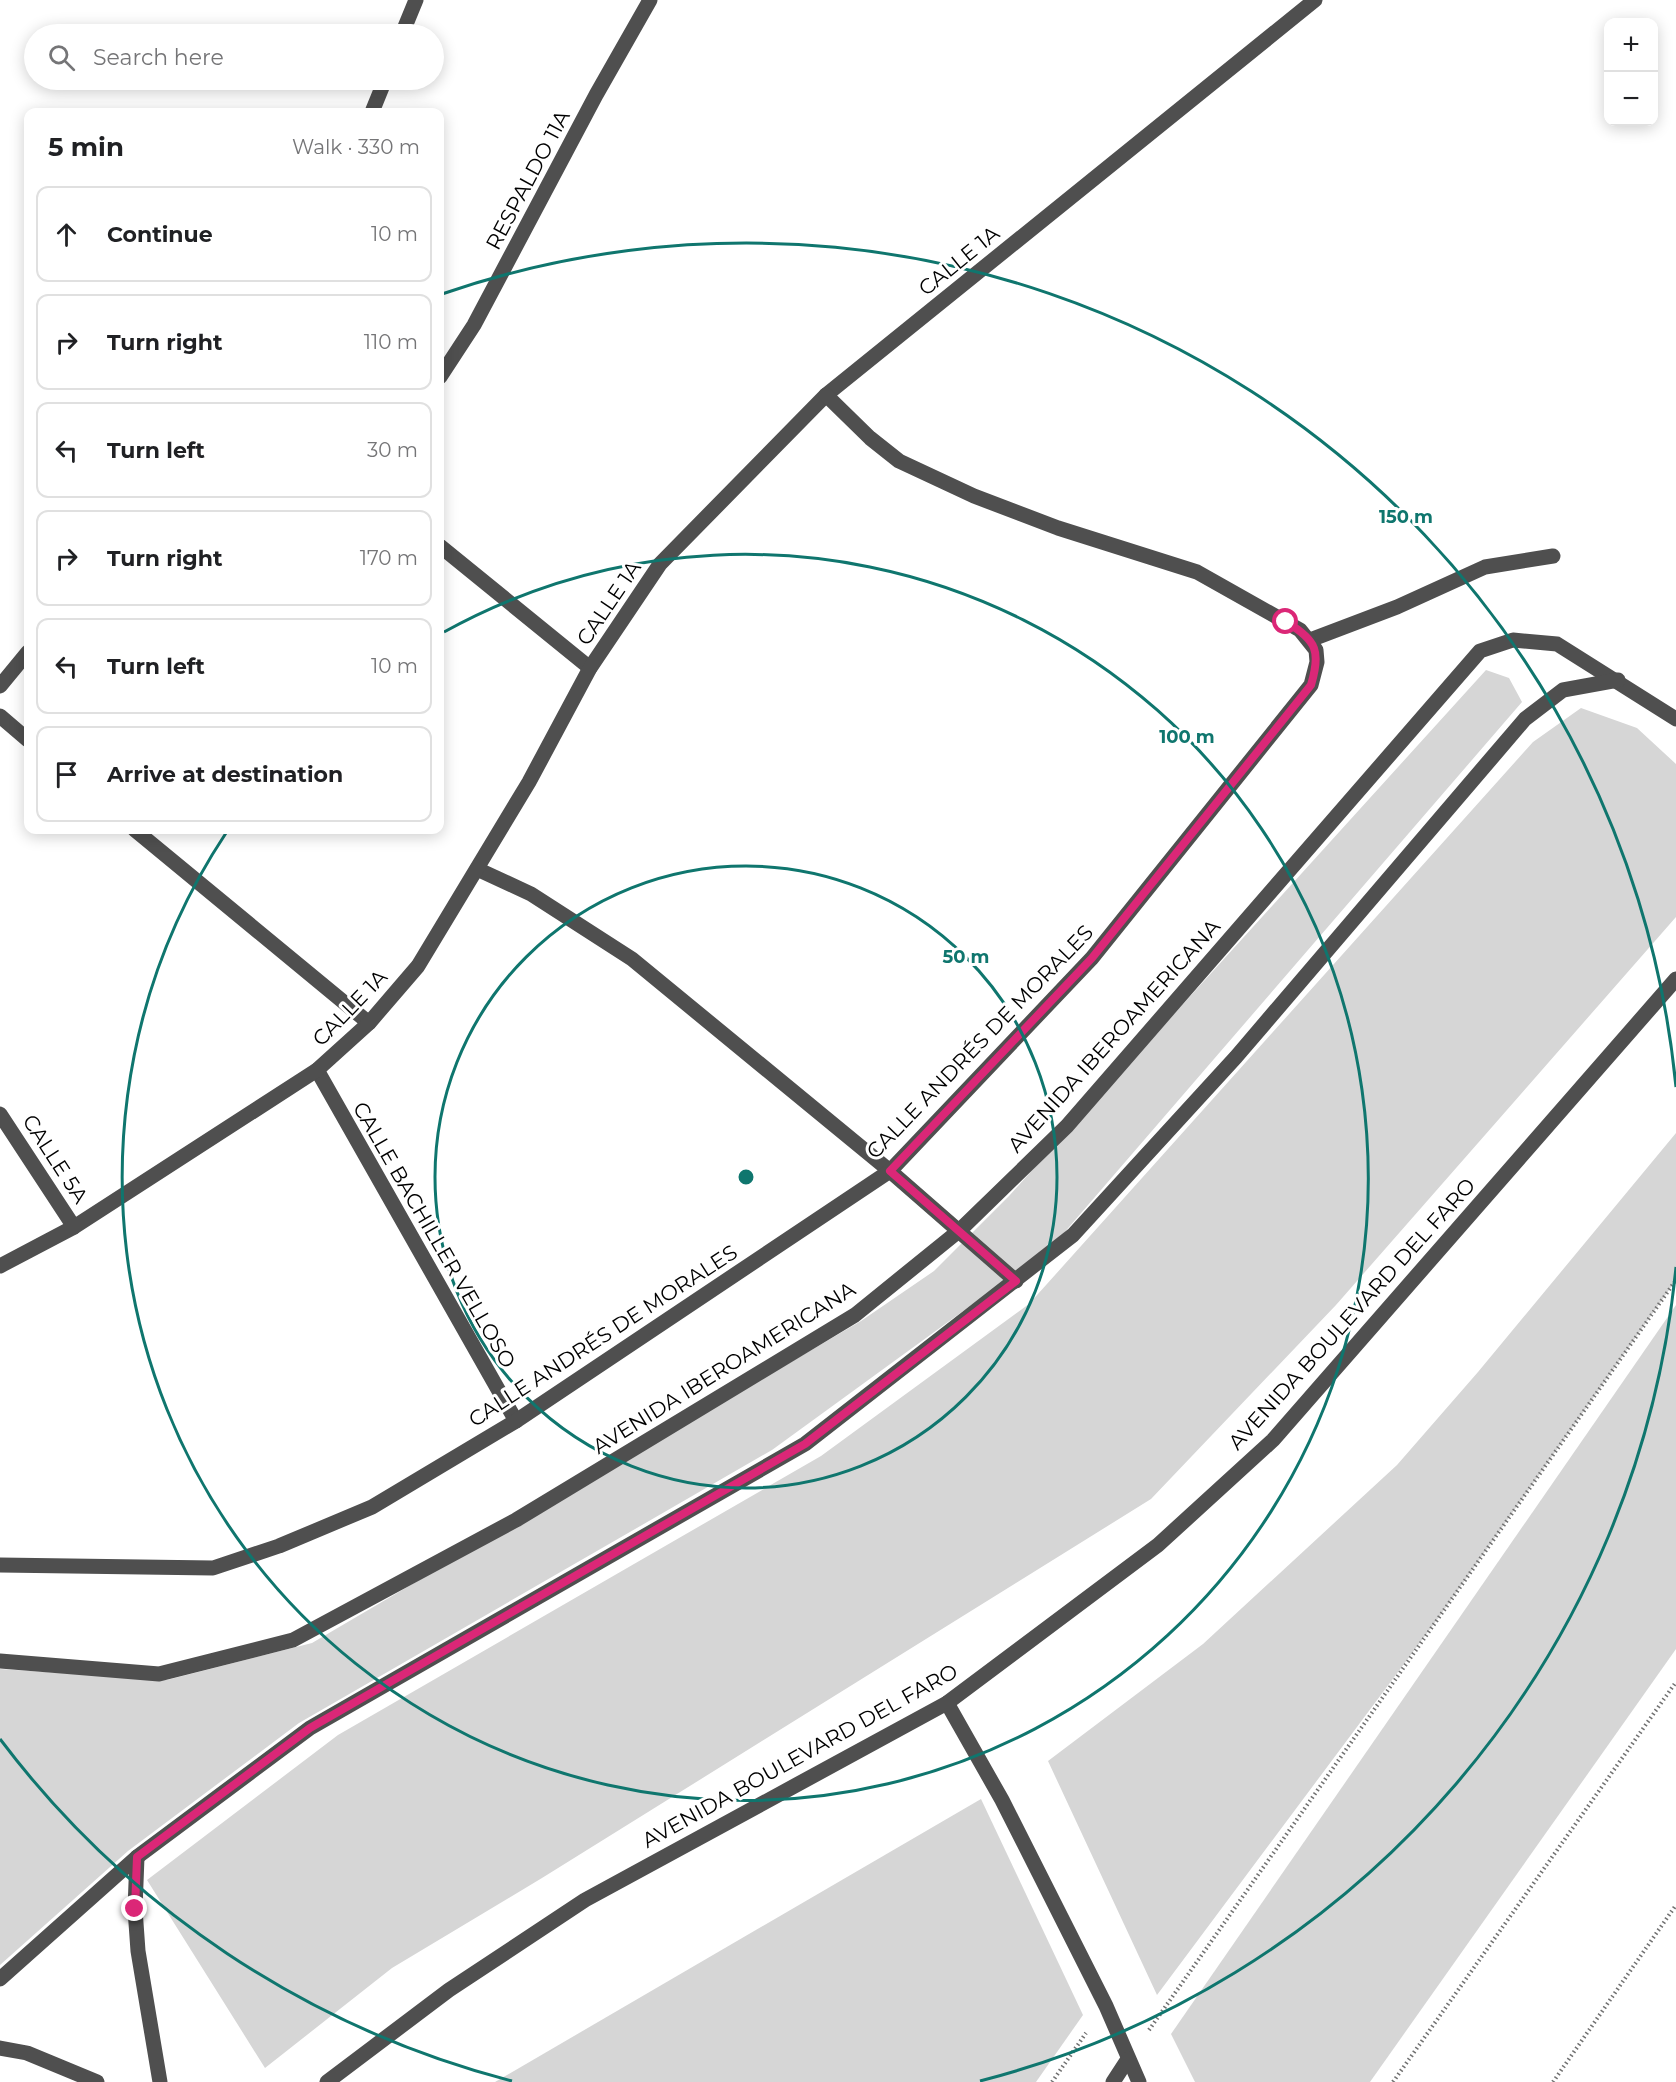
<!DOCTYPE html>
<meta charset="utf-8">
<style>
:root{--surface:#fff;--page:#f2f2f2;--text:#202124;--muted:#757577;--line:#e0e0e0}
body{margin:0;font-family:Montserrat,sans-serif;background:var(--page);color:var(--text)}
.controls{position:absolute;right:18px;top:18px;display:grid;overflow:hidden;border-radius:12px;box-shadow:0 3px 15px #0003}
.controls button{width:54px;height:54px;display:grid;place-items:center;padding:0;border:0;border-bottom:2px solid var(--line);background:var(--surface);color:var(--text);font:30px sans-serif}
.stop{position:absolute;width:18px;height:18px;margin:-14px;border:4px solid #db2777;border-radius:50%;background:#fff}
.stop.end{background:#db2777;border-color:#fff;box-shadow:0 2px 6px #0008}
.list{margin:0;padding:0;list-style:none}
h2{display:flex;justify-content:space-between;align-items:center;height:78px;margin:0;padding:0 24px;font-size:26px}
h2 small{font-size:20px;font-weight:400;color:var(--muted)}
.list li{display:grid;grid-template-columns:39px 1fr auto;gap:18px;align-items:center;box-sizing:border-box;height:96px;margin:0 12px 12px;padding:0 12px;border:2px solid var(--line);border-radius:12px}
.list b{display:block;font-size:22px;white-space:nowrap}
.list em{font-size:20px;font-style:normal;color:var(--muted)}
.icon{flex:none;width:33px;height:33px;fill:none;stroke:currentColor;stroke-width:2;stroke-linecap:round;stroke-linejoin:round}
.map{position:relative;flex:none;width:1676px;height:2082px;overflow:hidden}
.search{position:absolute;background:var(--surface);box-shadow:0 3px 15px #0003;left:24px;top:24px;width:420px;height:66px;display:flex;align-items:center;gap:15px;box-sizing:border-box;padding:0 21px;border-radius:33px;color:var(--muted);font-size:22px}
.panel{position:absolute;background:var(--surface);box-shadow:0 3px 15px #0003;left:24px;top:108px;width:420px;height:726px;border-radius:12px}
.map>svg:first-child{display:block}
.green{fill:#d6d6d6}
.lines{fill:none;stroke-linecap:round;stroke-linejoin:round}
.path{stroke:#717171;stroke-width:4;stroke-dasharray:1.5 3;stroke-linecap:butt}
.minor{stroke:#4f4f4f;stroke-width:15}
.route{stroke:#db2777;stroke-width:8}
.ring{fill:none;stroke:#0f766e;stroke-width:3}
.labels{text-anchor:middle;stroke-width:6;stroke-linejoin:round;paint-order:stroke}
.street-label{font-size:21px;fill:#000;stroke:#fff}
.centre{fill:#0f766e;stroke:#fff;stroke-width:3}
.ring-label{font-size:18px;text-anchor:middle;font-weight:bold;fill:#0f766e;stroke:#fff;stroke-width:6;stroke-linejoin:round;paint-order:stroke}
</style>
<div class="map">
<svg width="1676" height="2082" viewBox="0 0 1676 2082">
<rect width="100%" height="100%" fill="#fff"/>
<g class="green">
<path d="M1486,670L1509,678L1522,702L1063,1234L1003,1282L772,1450L299,1723L128,1851L0,1965V1669L167,1680L312,1643L861,1321L934,1271L1009,1196Z"/>
<path d="M1581,708L1637,728L1676,764V917L1336,1305L1151,1499L542,1878L392,1968L265,2068L147,1880L338,1735L821,1456L1029,1304L1533,742Z"/>
<path d="M1676,1133V1280L1439,1617L1157,1995L1048,1761L1203,1644L1397,1465L1478,1372Z"/>
<path d="M1676,1305V1649L1370,2082H1195L1171,2034Z"/>
<path d="M981,1799L1083,2015L1036,2082H495Z"/>
</g>
<g class="lines">
<g class="path">
<path d="M1149,2030L1676,1280"/>
<path d="M1052,2082L1086,2033"/>
<path d="M1393,2082L1676,1682"/>
<path d="M1553,2082L1676,1905"/>
</g>
<g class="minor">
<path d="M402,34L416,0"/>
<path d="M372,112L385,80"/>
<path d="M440,377L474,325L596,95L650,0"/>
<path d="M440,546L590,668"/>
<path d="M1310,640L1397,607L1485,567L1553,556"/>
<path d="M0,686L28,652"/>
<path d="M0,716L28,740"/>
<path d="M135,830L369,1023"/>
<path d="M477,869L531,894L632,959L890,1171L1016,1281"/>
<path d="M317,1070L516,1421"/>
<path d="M0,1114L74,1227"/>
<path d="M0,1266L74,1227L317,1070L369,1023L418,966L529,782L590,668L660,564L826,395L1315,0"/>
<path d="M0,1565L213,1568L279,1546L372,1507L516,1421L890,1171L1092,958L1311,685L1317,662L1316,650L1300,630L1197,572L1058,528L974,496L899,461L870,438L826,395"/>
<path d="M0,1661L159,1674L293,1640L516,1520L855,1315L960,1230L1067,1126L1480,651L1513,640L1557,644L1676,719"/>
<path d="M947,1703L1002,1800L1106,2006L1139,2082"/>
<path d="M137,1857L135,1909L138,1951L160,2082"/>
<path d="M0,1979L137,1857L310,1728L805,1444L1073,1235L1236,1057L1525,719L1563,690L1618,680"/>
<path d="M0,2048L27,2053L97,2082"/>
<path d="M327,2082L449,1990L585,1900L947,1703L1158,1545L1273,1440L1676,979"/>
<path d="M1113,2082L1128,2059"/>
</g>
</g>
<g class="lines">
<path class="route" d="M135,1909L137,1857L310,1728L805,1444L1016,1281L890,1171L1092,958L1311,685C1321,652 1317,640 1286,622"/>
</g>
<g class="ring">
<circle cx="746" cy="1177" r="311"/>
<path d="M444 632A623 623 0 1 1 226 833"/>
<path d="M1676 1267A934 934 0 0 1 980 2081M512 2081A934 934 0 0 1 0 1739M442 294A934 934 0 0 1 1676 1087"/>
</g>
<g class="labels">
<g class="street-label">
<text transform="translate(528 180) rotate(-62)" y="7">RESPALDO 11A</text>
<text transform="translate(959 261) rotate(-39)" y="7">CALLE 1A</text>
<text transform="translate(609 603) rotate(-56)" y="7">CALLE 1A</text>
<text transform="translate(350 1008) rotate(-46)" y="7">CALLE 1A</text>
<text transform="translate(1114 1036) rotate(-48)" y="7">AVENIDA IBEROAMERICANA</text>
<text transform="translate(980 1042) rotate(-46)" y="7">CALLE ANDRÉS DE MORALES</text>
<text transform="translate(55 1159) rotate(57)" y="7">CALLE 5A</text>
<text transform="translate(434 1235) rotate(60)" y="7">CALLE BACHILLER VELLOSO</text>
<text transform="translate(1352 1314) rotate(-48)" y="7">AVENIDA BOULEVARD DEL FARO</text>
<text transform="translate(603 1336) rotate(-33)" y="7">CALLE ANDRÉS DE MORALES</text>
<text transform="translate(724 1368) rotate(-32)" y="7">AVENIDA IBEROAMERICANA</text>
<text transform="translate(800 1756) rotate(-29)" y="7">AVENIDA BOULEVARD DEL FARO</text>
</g>
</g>
<circle cx="746" cy="1177" r="9" class="centre"/>
<g class="ring-label">
<text x="1406" y="523">150 m</text>
<text x="1187" y="743">100 m</text>
<text x="966" y="963">50 m</text>
</g>
</svg>
<div class="controls">
<button>+</button>
<button>−</button>
</div>
<div class="stop" style="left:1286px;top:622px"></div>
<div class="stop end" style="left:135px;top:1909px"></div>
<div class="search"><svg class="icon" aria-label="search" viewBox="0 0 24 24"><circle cx="10" cy="10" r="6"/><path d="M15 15l6 6"/></svg>Search here</div>
<section class="panel">
<h2>5 min<small>Walk · 330 m</small></h2>
<ul class="list">
<li><svg class="icon" aria-label="ahead" viewBox="0 0 24 24"><path d="M12 20V5M6 11l6-6 6 6"/></svg><div><b>Continue</b></div><em>10 m</em></li>
<li><svg class="icon" aria-label="right" viewBox="0 0 24 24"><path d="M7 20v-9h11M14 6l5 5-5 5"/></svg><div><b>Turn right</b></div><em>110 m</em></li>
<li><svg class="icon" aria-label="left" viewBox="0 0 24 24"><path d="M17 20v-9H6M10 6l-5 5 5 5"/></svg><div><b>Turn left</b></div><em>30 m</em></li>
<li><svg class="icon" aria-label="right" viewBox="0 0 24 24"><path d="M7 20v-9h11M14 6l5 5-5 5"/></svg><div><b>Turn right</b></div><em>170 m</em></li>
<li><svg class="icon" aria-label="left" viewBox="0 0 24 24"><path d="M17 20v-9H6M10 6l-5 5 5 5"/></svg><div><b>Turn left</b></div><em>10 m</em></li>
<li><svg class="icon" aria-label="arrive" viewBox="0 0 24 24"><path d="M6 21V4h12l-3 4 3 4H6"/></svg><div><b>Arrive at destination</b></div></li>
</ul>
</section>
</div>
